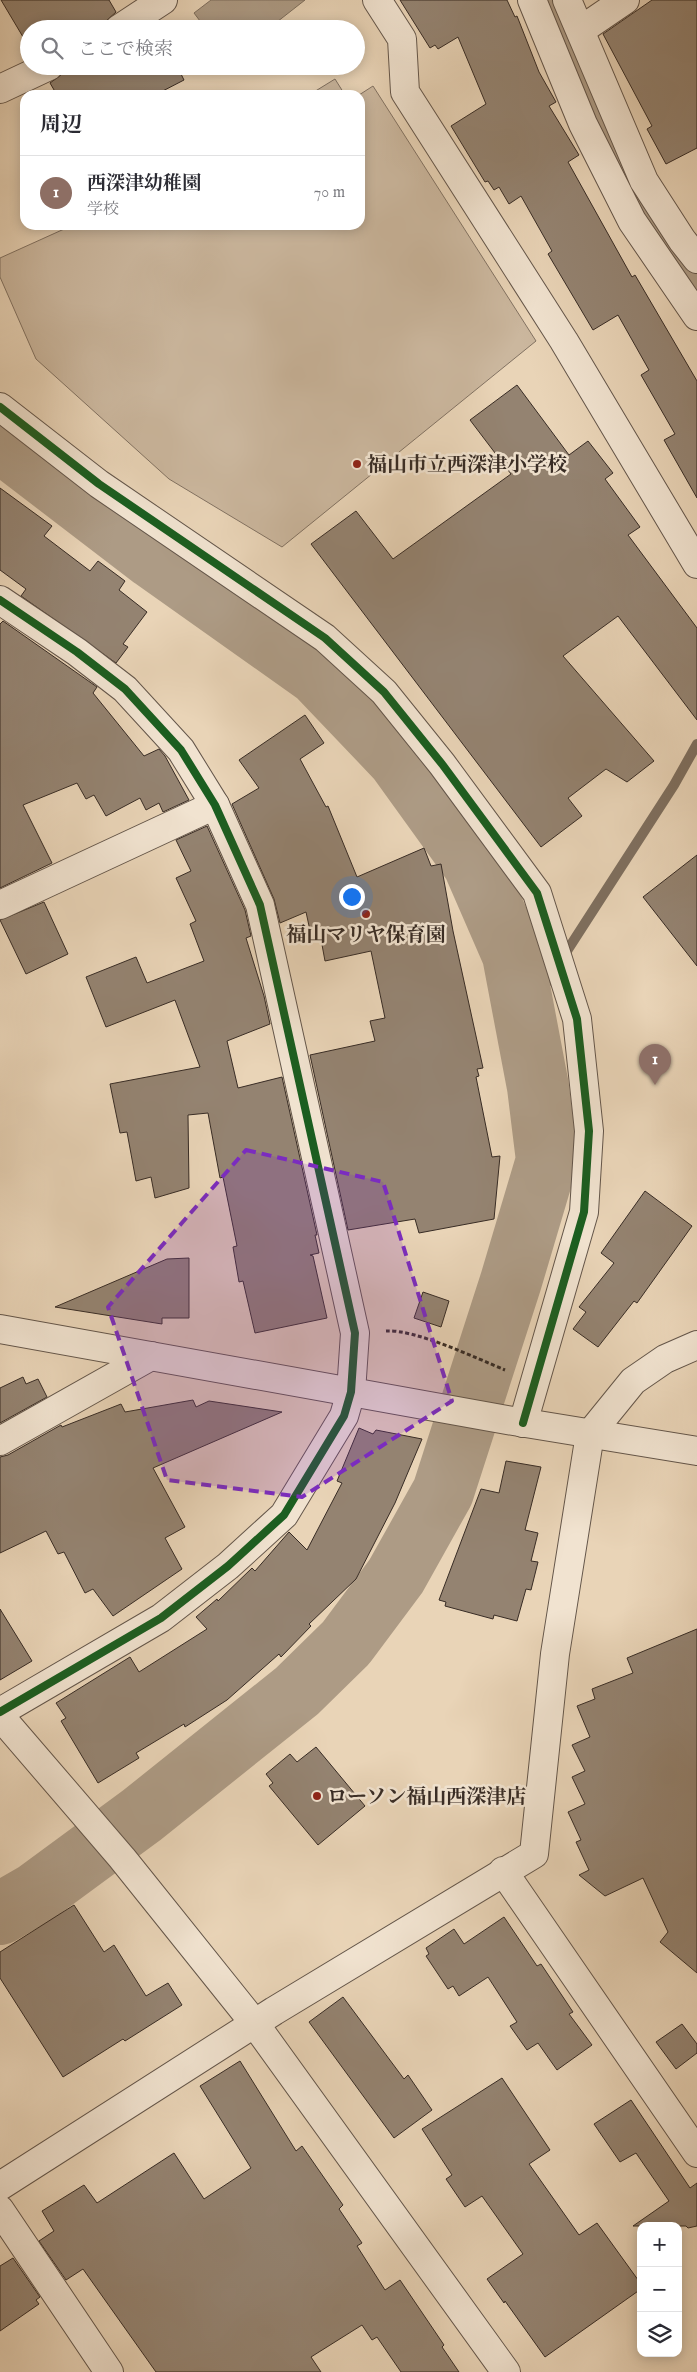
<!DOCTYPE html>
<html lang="ja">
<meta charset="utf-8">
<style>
:root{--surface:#fff;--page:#f2f2f3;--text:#2b2b33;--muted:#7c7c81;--line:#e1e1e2;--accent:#111827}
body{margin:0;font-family:"IM FELL English","Noto Serif JP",serif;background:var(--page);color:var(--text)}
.controls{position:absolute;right:15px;bottom:15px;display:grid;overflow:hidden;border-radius:10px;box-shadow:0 2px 12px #0003}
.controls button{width:45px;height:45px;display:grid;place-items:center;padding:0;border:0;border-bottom:1px solid var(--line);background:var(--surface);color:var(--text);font:25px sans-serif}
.you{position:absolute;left:351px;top:896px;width:18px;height:18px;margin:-12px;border:4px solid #fff;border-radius:50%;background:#1a73e8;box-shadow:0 0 0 8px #1a73e833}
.badge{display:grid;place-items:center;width:32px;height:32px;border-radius:50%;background:var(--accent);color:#fff;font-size:16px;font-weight:700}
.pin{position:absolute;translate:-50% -41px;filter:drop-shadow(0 1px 2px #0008)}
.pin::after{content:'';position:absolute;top:26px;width:18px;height:15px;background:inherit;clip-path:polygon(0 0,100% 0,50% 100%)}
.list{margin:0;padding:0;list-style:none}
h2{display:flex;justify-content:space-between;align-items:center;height:65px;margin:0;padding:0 20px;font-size:21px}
h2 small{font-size:16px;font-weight:400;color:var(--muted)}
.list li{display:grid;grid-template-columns:32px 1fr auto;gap:15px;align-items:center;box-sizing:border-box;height:75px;padding:0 20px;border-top:1px solid var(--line)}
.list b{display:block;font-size:19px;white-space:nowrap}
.list p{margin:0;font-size:16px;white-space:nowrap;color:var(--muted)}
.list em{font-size:16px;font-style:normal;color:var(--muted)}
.icon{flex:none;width:28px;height:28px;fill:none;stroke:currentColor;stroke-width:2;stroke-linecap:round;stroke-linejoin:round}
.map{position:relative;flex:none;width:697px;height:2372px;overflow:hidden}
.search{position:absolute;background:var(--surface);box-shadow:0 2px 12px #0003;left:20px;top:20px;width:345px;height:55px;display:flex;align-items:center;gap:12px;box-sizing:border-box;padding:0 18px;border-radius:28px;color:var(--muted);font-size:19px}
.panel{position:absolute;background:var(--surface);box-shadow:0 2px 12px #0003;left:20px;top:90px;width:345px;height:140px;border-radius:15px}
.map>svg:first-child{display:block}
.green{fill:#cbb79e;stroke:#827262}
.water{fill:#ad9b85;stroke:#7e6f5f}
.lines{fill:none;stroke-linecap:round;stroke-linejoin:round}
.stream{stroke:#7e6f5f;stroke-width:10}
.canal{stroke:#ad9b85;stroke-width:36}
.river{stroke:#ad9b85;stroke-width:62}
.building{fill:#948371;stroke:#382c25}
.minor-casing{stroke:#64564a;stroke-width:30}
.tertiary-casing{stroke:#64564a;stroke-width:30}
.path{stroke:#382c25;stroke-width:3;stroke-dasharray:4 2.5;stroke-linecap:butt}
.minor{stroke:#f1e3d0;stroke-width:28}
.tertiary{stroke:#f1e3d0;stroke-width:28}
.cycleway-casing{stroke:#f1e3d0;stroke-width:11}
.cycleway{stroke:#1b5e20;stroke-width:8}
.marked{fill:#7b2cbf;fill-opacity:0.2;stroke:#7b2cbf;stroke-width:4;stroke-dasharray:10 6;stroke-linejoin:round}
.poi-dot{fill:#8f2418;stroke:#f1e3d0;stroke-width:2}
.labels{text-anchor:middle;stroke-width:5;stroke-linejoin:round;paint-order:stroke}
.poi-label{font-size:20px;font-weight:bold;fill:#382c25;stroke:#f1e3d0;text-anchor:start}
</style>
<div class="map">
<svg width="697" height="2372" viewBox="0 0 697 2372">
<rect width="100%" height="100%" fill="#e9d4b7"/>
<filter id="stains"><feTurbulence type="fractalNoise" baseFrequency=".004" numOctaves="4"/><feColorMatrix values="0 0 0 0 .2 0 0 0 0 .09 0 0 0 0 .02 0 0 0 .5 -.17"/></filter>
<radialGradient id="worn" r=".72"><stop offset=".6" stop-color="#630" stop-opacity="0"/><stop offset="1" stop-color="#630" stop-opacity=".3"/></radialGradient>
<g class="green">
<path d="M335,79L345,95H309Z"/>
<path d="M373,86L536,341L282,547L169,479L36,359L0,277V258L73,225H360L359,95Z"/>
</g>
<path class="water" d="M211,0H305L268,29H206L194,13Z"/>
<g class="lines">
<path class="stream" d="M525,1016L674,785L697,744"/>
<path class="canal" d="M551,0L610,144L653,228L697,290"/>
<path class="river" d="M0,441L153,558L318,675L398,759L473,863L513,955L538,1087L547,1160L511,1281L443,1492L396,1576L346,1643L297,1691L142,1815L36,1893L0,1914"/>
</g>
<g class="building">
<path d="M1,0H109L116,12L105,22L104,29H29V47Z"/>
<path d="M400,0H507L515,17L517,16L539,72L556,102L549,106L579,155L568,162L632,277L635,275L697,381V498L664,440L675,434L641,375L649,370L618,315L593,330L548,254L552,251L521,196L509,204L499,187L494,190L488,181L485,182L451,126L486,104L458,37L438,49L435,45L430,48Z"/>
<path d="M652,0H697V148L666,164L647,129L652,126L603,34Z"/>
<path d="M64,66H177L184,80L155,95H57L50,83L61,75Z"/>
<path d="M517,385L569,455L588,441L613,473L605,479L640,527L628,535L697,628V720L618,616L563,656L654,761L627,782L606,769L568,798L582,816L541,847L311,544L356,511L393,559L511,474L470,420Z"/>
<path d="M0,488L52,526L44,536L90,571L98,561L125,581L119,590L147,612L123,644L128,647L116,663L21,596L26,589L0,570Z"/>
<path d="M3,621L97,687L93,693L144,756L159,749L165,756L189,800L163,812L159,803L146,810L140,798L106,816L94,795L86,799L77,783L23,805L52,863L0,888V624Z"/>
<path d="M305,715L324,743L300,759L326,807L328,806L357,877L424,848L431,866L441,864L453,931L483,1068L477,1069L479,1076L476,1077L492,1157L500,1156L494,1219L419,1233L415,1219L348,1230L310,1055L375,1041L370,1021L385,1018L371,951L325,961L320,934L311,935L306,912L280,923L274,899L232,804L259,788L239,760Z"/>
<path d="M207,826L245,910L251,936L246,938L264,996L270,1024L227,1041L238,1088L282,1077L317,1235H315L319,1253L310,1255L313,1256L327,1318L255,1333L243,1281L239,1282L233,1247L237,1246L223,1177L220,1178L208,1113L188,1115L189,1188L155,1198L151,1177L136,1181L127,1132L120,1133L110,1084L200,1067L175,1000L106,1027L86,977L136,957L147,983L204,961L190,924L196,921L176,878L191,871L176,840Z"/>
<path d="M697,855V966L643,897Z"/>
<path d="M44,902L68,954L26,974L0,920Z"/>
<path d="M645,1191L692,1226L637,1303L634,1301L598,1347L573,1329L586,1312L579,1307L614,1263L601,1253Z"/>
<path d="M189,1258V1318H162V1324L55,1307L167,1259Z"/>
<path d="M423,1292L449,1301L441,1327L414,1318Z"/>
<path d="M23,1377L26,1384L38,1379L47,1397L0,1423V1388Z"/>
<path d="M193,1400L196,1407L209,1401L282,1412L153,1468L185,1527L165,1538L182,1569L113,1616L93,1589L85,1593L64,1552L58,1554L46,1531L0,1553V1457L8,1455L61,1425L62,1427L121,1404L125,1412Z"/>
<path d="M359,1428L373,1434L376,1430L422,1439L395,1503L356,1579L309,1624L311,1626L281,1657L279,1654L227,1700L185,1727L184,1724L136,1753L139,1758L98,1783L61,1721L66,1718L56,1703L130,1657L139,1672L207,1629L196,1617L217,1599L218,1601L252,1568L255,1571L289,1532L307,1550L342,1483L337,1481Z"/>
<path d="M506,1461L541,1467L525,1530L538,1533L531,1561L538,1562L531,1590L526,1589L517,1621L494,1615L493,1619L445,1606L446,1602L439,1600L481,1489L499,1493Z"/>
<path d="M0,1609L32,1661L0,1680Z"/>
<path d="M697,1629V1973L660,1942L668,1932L643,1878L605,1896L579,1875L589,1870L576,1842L581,1840L568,1812L585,1804L572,1777L585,1771L572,1745L590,1737L577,1706L595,1699L592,1689L633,1673L627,1658Z"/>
<path d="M316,1747L365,1806L318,1845L269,1786L273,1783L266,1774L290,1754L297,1762Z"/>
<path d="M74,1905L104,1952L114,1945L146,1996L168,1983L182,2005L125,2041L123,2039L63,2077L0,1978V1952Z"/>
<path d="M504,1917L537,1966L541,1964L573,2012L569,2014L592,2045L557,2070L538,2043L527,2050L510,2026L517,2022L488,1977L459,1996L453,1986L448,1989L426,1956L429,1954L426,1948L454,1929L464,1944Z"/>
<path d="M343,1997L404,2079L408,2075L432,2110L394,2138L309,2022Z"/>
<path d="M682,2024L697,2044V2053L676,2069L656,2042Z"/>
<path d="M240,2061L296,2151L302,2146L343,2205L339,2209L362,2243L357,2246L385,2290L400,2280L444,2345L442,2347L459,2372H401L377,2337L372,2340L362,2325L311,2357L321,2372H156L83,2269L66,2280L39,2241L54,2231L42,2211L84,2185L97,2203L174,2153L204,2199L251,2168L200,2086Z"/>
<path d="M502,2078L550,2150L529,2164L579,2235L597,2223L641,2284V2289L545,2357L505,2301L504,2303L487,2279L523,2254L482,2196L465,2207L446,2179L452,2175L422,2129Z"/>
<path d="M631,2100L690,2188L697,2183V2226L688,2228L686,2226H633L669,2201L636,2153L620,2162L594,2124Z"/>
<path d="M13,2258L40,2297L36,2300L39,2304L0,2331V2266Z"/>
</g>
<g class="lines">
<g class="minor-casing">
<g id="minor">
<path d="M377,0L402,39L405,92L564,341L697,564"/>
<path d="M532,0L583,124L632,221L697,316"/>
<path d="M567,0L644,181L682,240L697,259"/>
<path d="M119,29L163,0"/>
<path d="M581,30L625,0"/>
<path d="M0,89L49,66"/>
<path d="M0,407L99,484L325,638L384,692L442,764L537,893L577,1019L589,1131L584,1212L523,1423"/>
<path d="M0,600L77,652L125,689L181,750L215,805L260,905L355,1333L351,1392"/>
<path d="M0,905L215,805"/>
<path d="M0,1441L151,1356"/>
<path d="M503,1871L697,2153"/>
<path d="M0,2186L274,2011L534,1854L555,1654L590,1434L633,1381L665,1359L697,1345"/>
<path d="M0,2210L109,2372"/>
</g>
</g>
<g class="tertiary-casing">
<g id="tertiary">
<path d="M0,1329L507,1420L697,1451"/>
<path d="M0,1712L161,1618L228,1566L284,1515L344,1416L351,1392"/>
<path d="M0,1716L122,1858L255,2024L506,2372"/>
</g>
</g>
<path class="path" d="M386,1331C415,1329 476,1358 505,1370"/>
<use href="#minor" class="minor"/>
<use href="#tertiary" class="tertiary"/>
<g class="cycleway-casing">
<g id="cycleway">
<path d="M0,407L99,484L325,638L384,692L442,764L537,893L577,1019L589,1131L584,1212L523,1423"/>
<path d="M0,600L77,652L125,689L181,750L215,805L260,905L355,1333L351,1392L344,1416L284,1515L228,1566L161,1618L0,1712"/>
</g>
</g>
<use href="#cycleway" class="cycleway"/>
</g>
<path class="marked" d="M246,1150L383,1182L452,1401L302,1497L167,1480L108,1307Z"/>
<g class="poi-dot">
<circle cx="357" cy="464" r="5"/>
<circle cx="366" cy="914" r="5"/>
<circle cx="317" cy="1796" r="5"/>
</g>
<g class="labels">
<g class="poi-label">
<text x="367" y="471">福山市立西深津小学校</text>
<text x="366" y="941" text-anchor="middle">福山マリヤ保育園</text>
<text x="327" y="1803">ローソン福山西深津店</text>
</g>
</g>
<rect width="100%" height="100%" filter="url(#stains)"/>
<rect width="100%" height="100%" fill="url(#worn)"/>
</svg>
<div class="controls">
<button>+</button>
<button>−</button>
<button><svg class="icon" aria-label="layers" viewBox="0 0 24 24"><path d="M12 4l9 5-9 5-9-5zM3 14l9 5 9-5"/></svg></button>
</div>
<div class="you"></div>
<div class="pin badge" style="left:655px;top:1085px;background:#8d6e63">1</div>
<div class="search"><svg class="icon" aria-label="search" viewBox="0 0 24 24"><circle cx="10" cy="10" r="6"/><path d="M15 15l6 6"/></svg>ここで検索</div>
<section class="panel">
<h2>周辺<small></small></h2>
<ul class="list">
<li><span class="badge" style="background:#8d6e63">1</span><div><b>西深津幼稚園</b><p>学校</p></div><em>70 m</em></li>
</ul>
</section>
</div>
